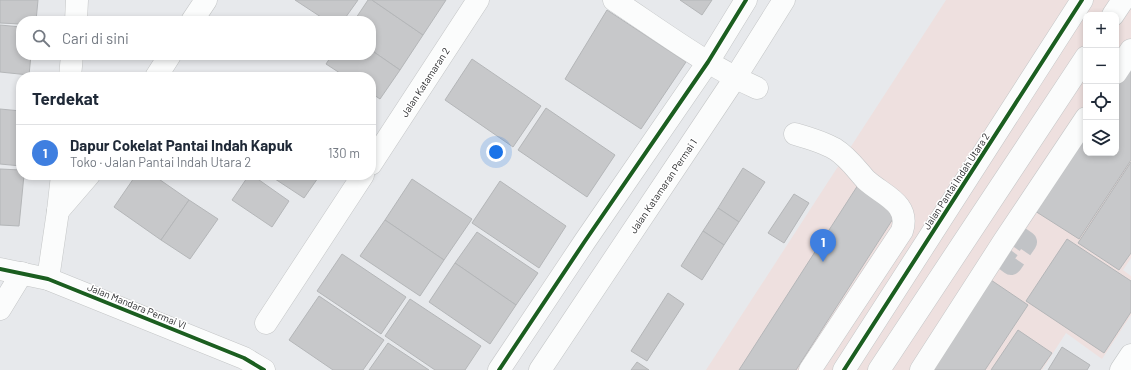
<!DOCTYPE html>
<html lang="id">
<meta charset="utf-8">
<style>
:root{--surface:#fff;--page:#f2f2f3;--text:#1f2937;--muted:#747a83;--line:#e0e1e3;--accent:#d93025}
body{margin:0;font-family:Barlow,sans-serif;background:var(--page);color:var(--text)}
.controls{position:absolute;right:12px;top:12px;display:grid;overflow:hidden;border-radius:8px;box-shadow:0 2px 6px #0003}
.controls button{width:36px;height:36px;display:grid;place-items:center;padding:0;border:0;border-bottom:1px solid var(--line);background:var(--surface);color:var(--text);font:20px sans-serif}
.you{position:absolute;left:496px;top:152px;width:14px;height:14px;margin:-10px;border:3px solid #fff;border-radius:50%;background:#1a73e8;box-shadow:0 0 0 6px #1a73e833}
.badge{display:grid;place-items:center;width:26px;height:26px;border-radius:50%;background:var(--accent);color:#fff;font-size:13px;font-weight:700}
.pin{position:absolute;translate:-50% -33px;filter:drop-shadow(0 1px 2px #0008)}
.pin::after{content:'';position:absolute;top:21px;width:14px;height:12px;background:inherit;clip-path:polygon(0 0,100% 0,50% 100%)}
.list{margin:0;padding:0;list-style:none}
h2{display:flex;justify-content:space-between;align-items:center;height:52px;margin:0;padding:0 16px;font-size:17px}
h2 small{font-size:13px;font-weight:400;color:var(--muted)}
.list li{display:grid;grid-template-columns:26px 1fr auto;gap:12px;align-items:center;box-sizing:border-box;height:56px;padding:0 16px;border-top:1px solid var(--line)}
.list b{display:block;font-size:15px;white-space:nowrap}
.list p{margin:0;font-size:13px;white-space:nowrap;color:var(--muted)}
.list em{font-size:13px;font-style:normal;color:var(--muted)}
.icon{flex:none;width:22px;height:22px;fill:none;stroke:currentColor;stroke-width:2;stroke-linecap:round;stroke-linejoin:round}
.map{position:relative;flex:none;width:1131px;height:370px;overflow:hidden}
.search{position:absolute;background:var(--surface);box-shadow:0 2px 6px #0003;left:16px;top:16px;width:360px;height:44px;display:flex;align-items:center;gap:10px;box-sizing:border-box;padding:0 14px;border-radius:16px;color:var(--muted);font-size:15px}
.panel{position:absolute;background:var(--surface);box-shadow:0 2px 6px #0003;left:16px;top:72px;width:360px;height:108px;border-radius:16px}
.map>svg:first-child{display:block}
.commercial{fill:#eee0df;fill-rule:evenodd}
.building{fill:#c7c8ca;stroke:#b4b6b8}
.lines{fill:none;stroke-linecap:round;stroke-linejoin:round}
.minor-tunnel{stroke:#c1c3c6;stroke-width:22;stroke-dasharray:22 11;stroke-linecap:butt}
.minor-casing{stroke:#c4c6c7;stroke-width:23}
.minor{stroke:#fbfcfc;stroke-width:22}
.cycleway-casing{stroke:#fff;stroke-width:6}
.cycleway{stroke:#1b5e20;stroke-width:4}
.labels{text-anchor:middle;stroke-width:3;stroke-linejoin:round;paint-order:stroke}
.street-label{font-size:10px;fill:#2a2b2d;stroke:#fff}
</style>
<div class="map">
<svg width="1131" height="370" viewBox="0 0 1131 370">
<rect width="100%" height="100%" fill="#e7e9ec"/>
<path class="commercial" d="M946,0H1131V258L1123,270L1131,276V315L1102,359L1066,333L1042,370H706ZM1086,15H1116V153H1086Z"/>
<g class="building">
<path d="M0,0H38L36,21H21V24L0,23Z"/>
<path d="M295,0H358L343,21H327Z"/>
<path d="M368,0H372L423,35L400,70L371,50V21H354Z"/>
<path d="M372,0H446L423,35Z"/>
<path d="M680,0H712L702,15Z"/>
<path d="M607,10L686,62L641,129L565,79Z"/>
<path d="M0,25L21,27V55H31L29,75L0,72Z"/>
<path d="M371,50L400,70L380,99L371,93V77H346L326,64L332,55H371Z"/>
<path d="M472,59L541,106L513,147L445,100Z"/>
<path d="M1131,65V160L1079,239L1035,211L1086,133V153H1116V88Z"/>
<path d="M546,108L615,155L587,197L518,150Z"/>
<path d="M0,109L21,111V166L0,164Z"/>
<path d="M1131,162V253L1119,270L1078,243Z"/>
<path d="M743,168L765,182L739,222L718,208Z"/>
<path d="M0,169L21,170V175H24L19,226L0,225Z"/>
<path d="M136,175H153L189,200L161,240L114,207Z"/>
<path d="M249,175H252L289,201L272,227L232,200Z"/>
<path d="M269,175H320L304,198Z"/>
<path d="M412,179L472,219L444,260L385,220Z"/>
<path d="M500,181L566,226L539,268L472,223Z"/>
<path d="M858,185L898,211L796,370H739Z"/>
<path d="M794,194L809,203L784,243L768,233Z"/>
<path d="M189,200L218,219L190,259L161,240Z"/>
<path d="M718,208L739,222L724,245L703,231Z"/>
<path d="M385,220L444,260L420,296L360,256Z"/>
<path d="M703,231L724,245L702,280L681,266Z"/>
<path d="M477,232L538,273L516,305L455,263Z"/>
<path d="M1067,239L1131,281V312L1104,353L1026,301Z"/>
<path d="M342,254L406,297L381,334L317,291Z"/>
<path d="M455,263L516,305L490,344L429,302Z"/>
<path d="M988,278L1028,305L985,370H927Z"/>
<path d="M668,293L684,304L647,361L631,351Z"/>
<path d="M319,296L384,340L363,370H333L289,340Z"/>
<path d="M410,299L481,346L465,370H435L385,336Z"/>
<path d="M1018,330L1052,353L1040,370H991Z"/>
<path d="M388,343L429,370H369Z"/>
<path d="M1062,347L1090,365L1087,370H1048Z"/>
<path d="M637,362L649,370H631Z"/>
</g>
<g class="lines">
<path class="minor-tunnel" d="M999,255L1011,264L1026,242L1013,233"/>
<g class="minor-casing">
<g id="minor">
<path d="M614,0C661,31 706,65 757,88"/>
<path d="M1113,15L1123,0"/>
<path d="M76,21L77,0"/>
<path d="M192,21L206,0"/>
<path d="M1116,73L1131,50"/>
<path d="M70,77L72,55"/>
<path d="M156,77L170,55"/>
<path d="M795,134C809,138 823,142 835,149C848,157 856,169 866,180C882,195 911,203 902,231L810,370"/>
<path d="M371,164L478,0"/>
<path d="M58,211L89,175"/>
<path d="M0,269L48,279L244,358L264,370"/>
<path d="M48,279L58,211L62,175"/>
<path d="M0,309L22,273"/>
<path d="M266,323L363,175"/>
<path d="M499,370L585,241L708,62L746,0"/>
<path d="M540,370L735,78L784,0"/>
<path d="M844,370L1082,0"/>
<path d="M879,370L1086,57"/>
<path d="M921,370L1004,241L1086,118"/>
<path d="M1121,370L1131,355"/>
</g>
</g>
<use href="#minor" class="minor"/>
<g class="cycleway-casing">
<g id="cycleway">
<path d="M0,269L48,279L244,358L264,370"/>
<path d="M499,370L585,241L708,62L746,0"/>
<path d="M844,370L1082,0"/>
</g>
</g>
<use href="#cycleway" class="cycleway"/>
</g>
<g class="labels">
<g class="street-label">
<text transform="translate(425 82) rotate(-57)" y="4">Jalan Katamaran 2</text>
<text transform="translate(956 181) rotate(-57)" y="4">Jalan Pantai Indah Utara 2</text>
<text transform="translate(663 186) rotate(-56)" y="4">Jalan Katamaran Permai 1</text>
<text transform="translate(137 306) rotate(22)" y="4">Jalan Mandara Permai VI</text>
</g>
</g>
</svg>
<div class="controls">
<button>+</button>
<button>−</button>
<button><svg class="icon" aria-label="locate" viewBox="0 0 24 24"><circle cx="12" cy="12" r="6"/><path d="M12 2v4M12 18v4M2 12h4M18 12h4"/></svg></button>
<button><svg class="icon" aria-label="layers" viewBox="0 0 24 24"><path d="M12 4l9 5-9 5-9-5zM3 14l9 5 9-5"/></svg></button>
</div>
<div class="you"></div>
<div class="pin badge" style="left:823px;top:262px;background:#3f7fe0">1</div>
<div class="search"><svg class="icon" aria-label="search" viewBox="0 0 24 24"><circle cx="10" cy="10" r="6"/><path d="M15 15l6 6"/></svg>Cari di sini</div>
<section class="panel">
<h2>Terdekat<small></small></h2>
<ul class="list">
<li><span class="badge" style="background:#3f7fe0">1</span><div><b>Dapur Cokelat Pantai Indah Kapuk</b><p>Toko · Jalan Pantai Indah Utara 2</p></div><em>130 m</em></li>
</ul>
</section>
</div>
